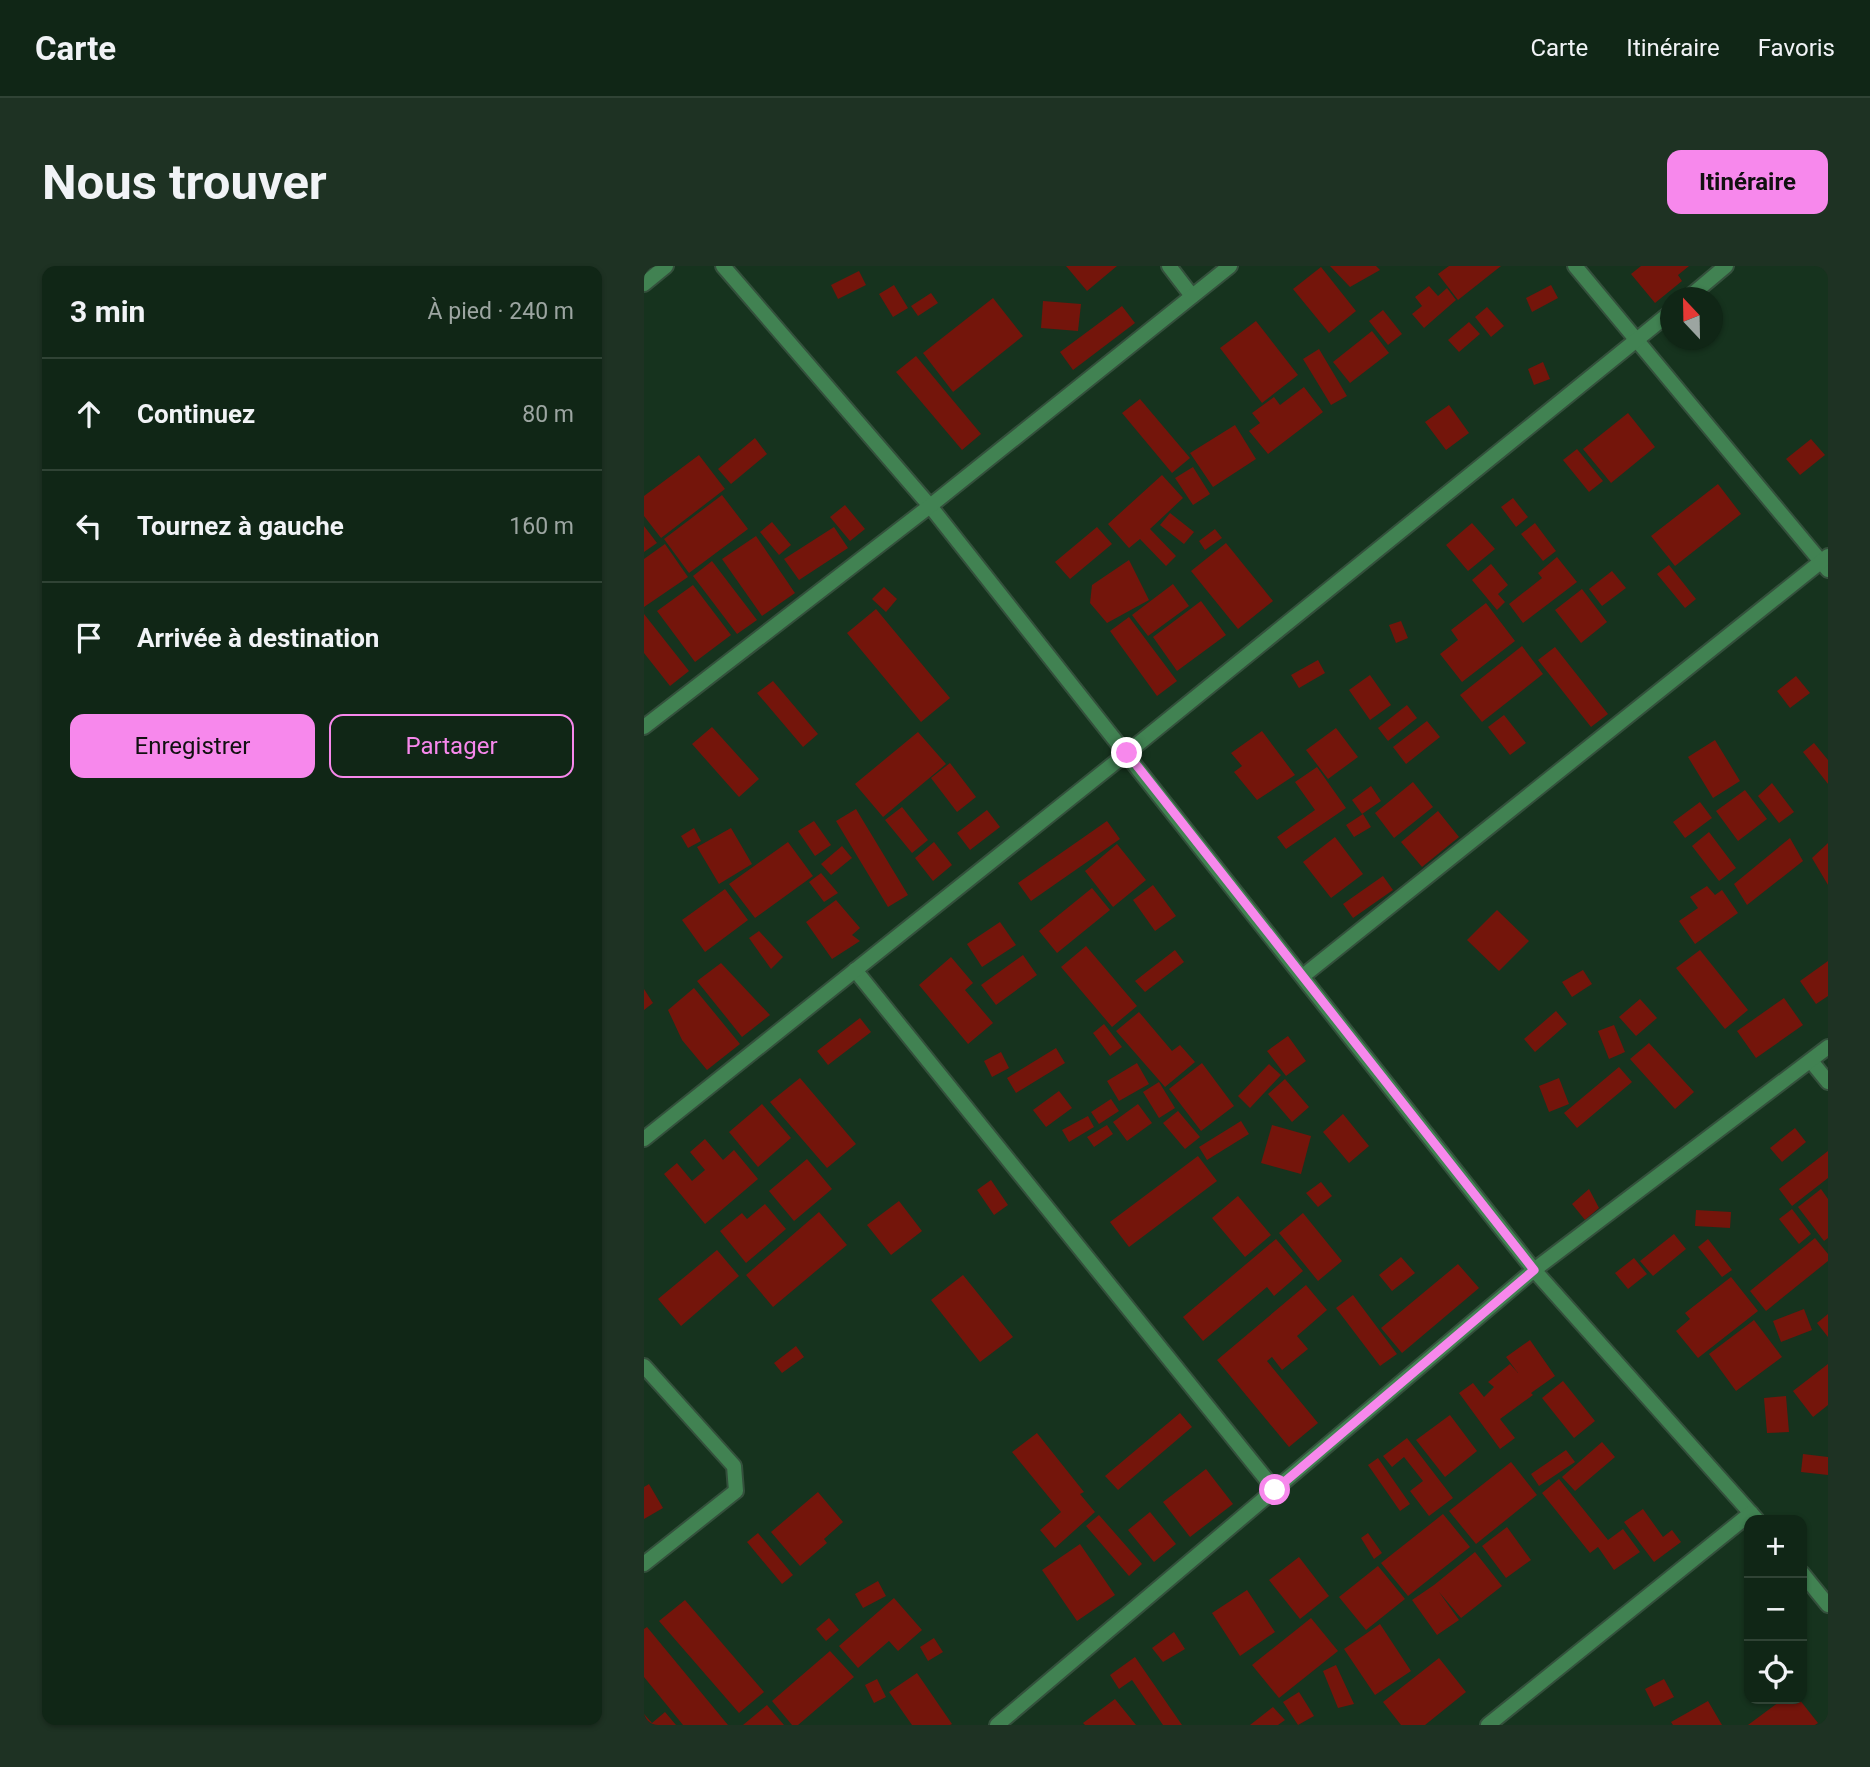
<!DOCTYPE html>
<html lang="fr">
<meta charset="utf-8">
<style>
:root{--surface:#102616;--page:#1e3223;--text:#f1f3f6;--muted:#9ca5a1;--line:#304335;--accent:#f788ec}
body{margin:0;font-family:Roboto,sans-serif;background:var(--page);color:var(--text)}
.controls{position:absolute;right:21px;bottom:21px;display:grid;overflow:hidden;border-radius:14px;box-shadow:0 2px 5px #0004}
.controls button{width:63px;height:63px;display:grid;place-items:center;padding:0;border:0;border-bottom:2px solid var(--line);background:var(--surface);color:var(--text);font:35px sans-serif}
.compass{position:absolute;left:1016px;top:21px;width:63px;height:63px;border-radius:50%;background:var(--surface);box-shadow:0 2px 5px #0004;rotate:338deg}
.stop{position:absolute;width:21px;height:21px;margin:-16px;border:5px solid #f788ec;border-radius:50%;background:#fff}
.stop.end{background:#f788ec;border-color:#fff;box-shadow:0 2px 7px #0008}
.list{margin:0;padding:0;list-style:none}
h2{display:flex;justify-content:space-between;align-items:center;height:91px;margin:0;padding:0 28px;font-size:30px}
h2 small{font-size:23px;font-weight:400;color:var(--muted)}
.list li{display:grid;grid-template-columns:46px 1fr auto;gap:21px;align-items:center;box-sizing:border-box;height:112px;padding:0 28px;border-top:2px solid var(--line)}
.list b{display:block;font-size:26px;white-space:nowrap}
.list em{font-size:23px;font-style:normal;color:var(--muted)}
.actions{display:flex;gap:14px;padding:21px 28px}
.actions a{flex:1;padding:16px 0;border:2px solid var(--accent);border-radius:14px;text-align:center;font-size:24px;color:var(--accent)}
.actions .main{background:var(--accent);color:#111}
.icon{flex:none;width:38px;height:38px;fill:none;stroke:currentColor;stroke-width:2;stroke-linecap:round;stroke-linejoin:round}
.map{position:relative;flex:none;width:1184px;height:1459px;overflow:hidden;border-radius:14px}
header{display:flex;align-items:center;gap:42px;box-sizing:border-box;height:98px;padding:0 35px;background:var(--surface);border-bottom:2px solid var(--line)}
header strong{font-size:33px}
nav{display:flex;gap:38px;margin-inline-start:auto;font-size:24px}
.intro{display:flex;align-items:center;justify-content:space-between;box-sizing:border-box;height:168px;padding:0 42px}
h1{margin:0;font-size:49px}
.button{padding:18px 32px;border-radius:14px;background:var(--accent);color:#111;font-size:24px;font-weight:700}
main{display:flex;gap:42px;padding:0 42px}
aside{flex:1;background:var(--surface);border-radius:14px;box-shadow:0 2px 5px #0004}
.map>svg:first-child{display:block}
.building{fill:#74150b}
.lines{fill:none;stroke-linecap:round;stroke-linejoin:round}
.minor-casing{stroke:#34503c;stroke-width:18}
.minor{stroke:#418252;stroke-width:14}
.route{stroke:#f788ec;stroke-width:9}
</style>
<header>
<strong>Carte</strong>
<nav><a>Carte</a><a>Itinéraire</a><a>Favoris</a></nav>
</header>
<div class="intro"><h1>Nous trouver</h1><a class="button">Itinéraire</a></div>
<main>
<aside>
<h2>3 min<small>À pied · 240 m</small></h2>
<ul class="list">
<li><svg class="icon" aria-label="ahead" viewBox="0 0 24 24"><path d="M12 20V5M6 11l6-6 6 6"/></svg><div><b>Continuez</b></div><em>80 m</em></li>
<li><svg class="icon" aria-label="left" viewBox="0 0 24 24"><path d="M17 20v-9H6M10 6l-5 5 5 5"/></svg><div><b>Tournez à gauche</b></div><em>160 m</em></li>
<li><svg class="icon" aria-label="arrive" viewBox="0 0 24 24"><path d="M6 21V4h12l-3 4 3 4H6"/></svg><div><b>Arrivée à destination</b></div></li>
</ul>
<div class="actions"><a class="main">Enregistrer</a><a>Partager</a></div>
</aside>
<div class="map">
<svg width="1184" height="1459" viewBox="0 0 1184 1459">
<rect width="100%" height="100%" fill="#16331e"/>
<g class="building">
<path d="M422,0H473L443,25Z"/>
<path d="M686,0H732L736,4L706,21Z"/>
<path d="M805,0H857L814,34L794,8Z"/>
<path d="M997,0H1045L1034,9L1038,15L1011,37L987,8Z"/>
<path d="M677,1L712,45L685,67L649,23Z"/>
<path d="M215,5L222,19L194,33L187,19Z"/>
<path d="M250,19L264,42L249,51L235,28Z"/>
<path d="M907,19L914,32L888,46L882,32Z"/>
<path d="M785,20L794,30L803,22L812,34L780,62L768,48L778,40L771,31Z"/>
<path d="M287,27L294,37L274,50L267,40Z"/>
<path d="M349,32L379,70L309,126L279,87Z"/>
<path d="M399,35L437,38L434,65L397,62Z"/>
<path d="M478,40L491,57L429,104L416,86Z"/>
<path d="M843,41L860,60L847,71L831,51Z"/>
<path d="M739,44L758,68L744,79L725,55Z"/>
<path d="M612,55L654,109L618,137L576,82Z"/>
<path d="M825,56L836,68L815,86L804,74Z"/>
<path d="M728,65L745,87L706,117L689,96Z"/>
<path d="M675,83L703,130L687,139L659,93Z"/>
<path d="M272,90L337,168L318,184L252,106Z"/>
<path d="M899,96L906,113L890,119L884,103Z"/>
<path d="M660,121L679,146L624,188L605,165L616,157L608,147L630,131L636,139Z"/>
<path d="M496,133L546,192L528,207L478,147Z"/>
<path d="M805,139L825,167L802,184L781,156Z"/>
<path d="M984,147L1011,181L967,217L939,183Z"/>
<path d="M591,159L612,193L569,221L546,187Z"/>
<path d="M111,172L123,188L87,218L74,203Z"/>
<path d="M1167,173L1181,189L1156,209L1142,193Z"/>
<path d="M933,183L959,215L945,226L919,194Z"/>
<path d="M55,189L81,223L17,272L0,250V230Z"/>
<path d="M549,201L566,228L549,239L531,212Z"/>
<path d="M518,209L539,232L506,263L532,290L522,300L496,273L485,282L464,258Z"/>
<path d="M1074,218L1097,248L1031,300L1007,270Z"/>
<path d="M78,229L104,263L45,307L20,273Z"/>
<path d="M869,232L884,251L872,261L857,241Z"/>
<path d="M201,239L221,263L206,275L186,251Z"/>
<path d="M526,247L550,266L540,278L516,259Z"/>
<path d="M128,256L147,279L135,289L116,266Z"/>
<path d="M828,257L851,283L824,305L802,279Z"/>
<path d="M891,257L912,285L899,295L877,268Z"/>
<path d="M0,260L13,277L0,286Z"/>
<path d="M190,261L204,282L155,314L140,293Z"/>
<path d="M453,261L468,278L426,313L411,296Z"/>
<path d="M571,263L578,272L561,284L555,275Z"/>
<path d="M112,270L151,327L118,350L78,293Z"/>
<path d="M582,277L629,335L594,363L547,305Z"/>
<path d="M21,278L44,311L0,341V293Z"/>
<path d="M913,291L933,316L879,357L865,338L898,312L894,307Z"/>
<path d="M485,294L505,334L463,357L446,337L448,319Z"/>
<path d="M68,295L113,354L93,368L49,310Z"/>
<path d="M847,298L864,319L854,328L861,336L853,344L828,314Z"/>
<path d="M1025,299L1052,333L1041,342L1013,308Z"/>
<path d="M968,305L982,322L958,340L945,323Z"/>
<path d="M529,318L545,340L504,370L488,349Z"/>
<path d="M49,319L87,369L51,396L13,345Z"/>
<path d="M240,321L253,333L242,346L228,333Z"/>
<path d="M938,323L963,356L937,377L911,344Z"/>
<path d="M557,335L582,369L533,405L509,371Z"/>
<path d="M842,337L871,375L818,416L796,388L814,374L807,364Z"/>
<path d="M232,343L306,432L277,456L203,367Z"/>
<path d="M0,348L45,405L26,420L0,387Z"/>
<path d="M485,351L533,415L513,430L466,365Z"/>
<path d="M757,355L764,372L752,377L745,359Z"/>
<path d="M878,380L899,408L838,456L816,429Z"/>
<path d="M911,381L964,448L947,461L894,394Z"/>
<path d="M674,394L681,407L655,422L647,409Z"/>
<path d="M726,409L747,439L726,454L705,424Z"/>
<path d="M1152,410L1166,427L1146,442L1133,425Z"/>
<path d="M129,415L174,468L159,481L113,427Z"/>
<path d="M763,439L773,452L744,475L734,462Z"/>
<path d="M860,449L882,477L866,489L844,461Z"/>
<path d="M783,455L796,471L762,498L749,481Z"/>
<path d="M68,461L115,513L95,531L48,478Z"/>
<path d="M692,462L714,491L684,513L662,484Z"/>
<path d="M618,465L651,509L613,534L590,506L598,500L587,487Z"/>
<path d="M274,466L302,498L239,551L211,518Z"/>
<path d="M1071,474L1096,515L1069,532L1044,491Z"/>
<path d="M1170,477L1184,494V518L1159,486Z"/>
<path d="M306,497L332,531L313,546L287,512Z"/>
<path d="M673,501L702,542L642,583L633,571L671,544L651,516Z"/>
<path d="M769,516L789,541L750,572L731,547Z"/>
<path d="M1128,517L1150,546L1135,557L1114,530Z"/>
<path d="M727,520L737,535L718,548L708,534Z"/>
<path d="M1101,524L1123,553L1094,575L1072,545Z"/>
<path d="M1056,536L1068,552L1041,572L1029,556Z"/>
<path d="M258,541L284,574L268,587L241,554Z"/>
<path d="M212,543L264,629L244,641L192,555Z"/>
<path d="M343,544L356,561L326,584L313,567Z"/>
<path d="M794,545L815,571L778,601L757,576Z"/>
<path d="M719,548L727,561L710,571L702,559Z"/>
<path d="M170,555L187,579L171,590L154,565Z"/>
<path d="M463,555L476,573L387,635L374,617Z"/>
<path d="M50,562L57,575L44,582L37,570Z"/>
<path d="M87,562L108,598L75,618L53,581Z"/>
<path d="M1065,566L1092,602L1075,615L1048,580Z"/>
<path d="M691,571L719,608L687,632L659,596Z"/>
<path d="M1146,572L1159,595L1103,639L1090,618Z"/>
<path d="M144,576L169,610L111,652L85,618Z"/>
<path d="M290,576L308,599L289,615L271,592Z"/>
<path d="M1184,577V619L1168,592Z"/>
<path d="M473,578L502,614L469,641L441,605Z"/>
<path d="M198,580L208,592L187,609L177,598Z"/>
<path d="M177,607L194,627L180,636L165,616Z"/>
<path d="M739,610L749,624L709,652L699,638Z"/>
<path d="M509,619L532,650L511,665L489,634Z"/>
<path d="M1063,620L1071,629L1078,624L1094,647L1051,678L1035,655L1054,642L1046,631Z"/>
<path d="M448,622L466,644L413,687L395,665Z"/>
<path d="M81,623L104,654L61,686L38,654Z"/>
<path d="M192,634L216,662L208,669L216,675L188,693L162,656Z"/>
<path d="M853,644L885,675L855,705L823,674Z"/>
<path d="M356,656L372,679L338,701L323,678Z"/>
<path d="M115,665L139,691L127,703L105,672Z"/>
<path d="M442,680L493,740L468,761L417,701Z"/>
<path d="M531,684L540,696L501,726L491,715Z"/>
<path d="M1056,684L1104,744L1081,763L1032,702Z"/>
<path d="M379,689L393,709L352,739L337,719Z"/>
<path d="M307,691L329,717L321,724L349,757L324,778L275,719Z"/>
<path d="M1184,695V730L1172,738L1156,715Z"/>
<path d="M77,697L126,749L98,771L53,715Z"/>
<path d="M939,704L948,718L928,731L918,716Z"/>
<path d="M50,722L96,778L63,804L38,774L24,744Z"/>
<path d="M0,723L9,737L0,744Z"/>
<path d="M1140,732L1159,759L1112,792L1093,765Z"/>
<path d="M996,733L1013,752L992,770L975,751Z"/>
<path d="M912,745L923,758L891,786L880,773Z"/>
<path d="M495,746L528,785L536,779L551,796L521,821L472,765Z"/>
<path d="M216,752L227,766L184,799L173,785Z"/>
<path d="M460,758L478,781L466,790L449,767Z"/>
<path d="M970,759L981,786L965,793L954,765Z"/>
<path d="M644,770L662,795L642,810L623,785Z"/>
<path d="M1005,777L1050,826L1031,843L986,793Z"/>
<path d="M412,782L421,797L372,827L363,812Z"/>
<path d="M357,786L365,802L348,811L340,795Z"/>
<path d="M493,797L505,818L475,835L463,815Z"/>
<path d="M558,797L590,840L557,865L525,823Z"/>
<path d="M625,798L637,809L606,842L594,830Z"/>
<path d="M975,801L988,816L933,862L920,847Z"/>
<path d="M156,812L212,878L183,902L126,836Z"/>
<path d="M915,812L925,838L905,846L895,820Z"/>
<path d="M641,813L665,841L648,856L624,828Z"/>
<path d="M515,816L531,842L515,852L499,826Z"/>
<path d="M415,825L428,842L402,861L389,844Z"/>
<path d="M467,833L475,845L455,858L447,846Z"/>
<path d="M118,838L147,872L114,901L85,866Z"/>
<path d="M494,838L508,857L483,875L469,856Z"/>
<path d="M534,845L556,871L541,883L519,857Z"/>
<path d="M699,848L725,880L705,897L679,866Z"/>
<path d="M444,850L450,861L425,876L418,864Z"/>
<path d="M597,855L605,868L563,894L555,881Z"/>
<path d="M463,859L469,868L450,881L443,871Z"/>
<path d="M628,859L667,870L657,908L617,897Z"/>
<path d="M1151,862L1162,876L1138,896L1126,882Z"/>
<path d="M61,873L79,894L90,884L114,913L61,958L20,908L33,897L48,915L61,904L46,886Z"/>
<path d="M1184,885V912L1148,940L1135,923Z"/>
<path d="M554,890L573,915L485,981L466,956Z"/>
<path d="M163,893L188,923L150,955L125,925Z"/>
<path d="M347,914L364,939L350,949L333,924Z"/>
<path d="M677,916L688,930L674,941L662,927Z"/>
<path d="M945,923L955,942L941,954L928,938Z"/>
<path d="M1177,923L1184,933V972L1180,975L1154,941Z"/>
<path d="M594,930L627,969L601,991L568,952Z"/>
<path d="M255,935L278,965L247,989L223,959Z"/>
<path d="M121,938L142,963L102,997L76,965L98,947L103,953Z"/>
<path d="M1148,943L1167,968L1155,978L1135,953Z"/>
<path d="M1052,944L1087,946L1086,962L1051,960Z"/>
<path d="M175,946L203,979L129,1041L102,1009Z"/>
<path d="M659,947L698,995L674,1015L635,967Z"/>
<path d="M1030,968L1042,983L1009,1010L996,995Z"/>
<path d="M1171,972L1184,988V995L1122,1045L1106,1025Z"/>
<path d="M632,973L659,1005L630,1030L623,1021L559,1075L539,1051Z"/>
<path d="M1064,973L1088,1004L1078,1011L1054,981Z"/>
<path d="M73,984L95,1010L37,1060L14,1033Z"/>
<path d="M757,991L771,1007L748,1025L735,1009Z"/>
<path d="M990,992L1003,1008L984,1023L971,1007Z"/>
<path d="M814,998L835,1022L758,1087L737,1062Z"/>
<path d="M319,1009L369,1071L336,1096L287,1034Z"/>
<path d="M1087,1011L1114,1045L1054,1092L1032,1065L1046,1053L1041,1047Z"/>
<path d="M662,1019L683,1044L653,1070L664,1083L638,1104L628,1091L623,1095L674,1157L645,1181L573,1094Z"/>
<path d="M709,1029L753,1088L736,1100L692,1042Z"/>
<path d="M1160,1043L1168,1064L1137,1076L1129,1055Z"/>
<path d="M1184,1048V1071L1173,1057Z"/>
<path d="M1110,1054L1138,1091L1092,1125L1065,1088Z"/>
<path d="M886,1074L911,1110L887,1127L889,1129L856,1153L871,1172L856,1183L815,1127L829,1117L840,1131L850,1121L844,1116L866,1098L874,1107L862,1091Z"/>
<path d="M152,1080L160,1091L138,1107L130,1097Z"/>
<path d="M1184,1098V1139L1169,1151L1149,1125Z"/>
<path d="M919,1115L951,1155L930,1172L898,1132Z"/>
<path d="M1142,1130L1145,1166L1123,1167L1120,1132Z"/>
<path d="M536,1147L548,1161L474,1224L461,1210Z"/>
<path d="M806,1149L833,1185L801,1211L772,1174Z"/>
<path d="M393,1167L440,1226L436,1228L451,1246L411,1282L396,1264L417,1246L368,1186Z"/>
<path d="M763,1172L809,1232L785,1250L766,1225L779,1215L760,1191L748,1201L739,1190Z"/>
<path d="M958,1176L971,1191L931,1225L918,1211Z"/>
<path d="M922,1184L931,1196L895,1220L887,1208Z"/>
<path d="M1159,1188L1184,1191V1209L1157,1206Z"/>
<path d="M734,1192L766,1238L756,1245L724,1199Z"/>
<path d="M867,1196L893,1229L832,1278L805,1245Z"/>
<path d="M562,1203L589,1238L546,1271L519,1236Z"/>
<path d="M915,1213L964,1274L979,1263L996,1286L970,1304L954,1281L946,1287L898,1227Z"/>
<path d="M5,1218L19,1242L0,1253V1221Z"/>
<path d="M174,1226L199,1256L180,1273L183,1277L156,1300L127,1266Z"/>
<path d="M999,1243L1019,1271L1028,1264L1037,1276L1010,1296L980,1256Z"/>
<path d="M506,1246L532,1278L510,1296L484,1264Z"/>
<path d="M799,1248L826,1281L764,1330L737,1297Z"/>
<path d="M455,1249L498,1298L485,1310L442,1260Z"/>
<path d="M863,1261L887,1294L862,1312L838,1280Z"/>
<path d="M114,1267L149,1309L138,1318L103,1276Z"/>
<path d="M724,1267L738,1287L730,1293L717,1272Z"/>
<path d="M436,1278L471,1329L433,1355L398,1304Z"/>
<path d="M831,1286L858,1320L817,1352L795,1326L815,1354L793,1369L768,1334L790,1319Z"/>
<path d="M655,1291L685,1330L656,1353L625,1314Z"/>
<path d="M734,1300L761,1333L722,1364L695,1331Z"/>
<path d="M234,1315L242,1330L219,1342L211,1328Z"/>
<path d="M603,1324L631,1366L596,1390L568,1347Z"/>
<path d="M250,1332L278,1364L254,1385L245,1375L214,1402L195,1380Z"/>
<path d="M41,1334L120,1426L95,1447L15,1355Z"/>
<path d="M185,1352L195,1364L182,1375L172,1363Z"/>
<path d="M667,1352L694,1385L635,1432L608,1399Z"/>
<path d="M736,1358L767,1405L731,1429L700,1383Z"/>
<path d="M3,1361L84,1459H39L0,1411V1363Z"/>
<path d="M530,1366L541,1383L519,1396L508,1382Z"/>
<path d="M290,1372L299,1386L284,1395L276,1381Z"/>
<path d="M186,1385L210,1411L154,1459H148L128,1435Z"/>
<path d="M491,1391L538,1459H519L488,1414L475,1423L466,1409Z"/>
<path d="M795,1392L822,1426L781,1459H757L739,1436Z"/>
<path d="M692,1399L710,1438L694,1442L679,1405Z"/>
<path d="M273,1407L308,1458L306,1459H268L245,1426Z"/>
<path d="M233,1413L242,1431L230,1437L221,1419Z"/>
<path d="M1020,1413L1030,1431L1010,1441L1001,1423Z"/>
<path d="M655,1426L670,1450L654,1459L639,1436Z"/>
<path d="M471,1433L492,1459H441L439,1457Z"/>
<path d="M1139,1433H1155L1174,1457L1171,1459H1104Z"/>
<path d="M1064,1435L1078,1459H1029L1027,1456Z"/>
<path d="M123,1439L140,1459H99Z"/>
<path d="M629,1441L641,1454L634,1459H606Z"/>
<path d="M21,1446L32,1459H0V1448L8,1457Z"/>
</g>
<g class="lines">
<g class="minor-casing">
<g id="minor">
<path d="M79,0L286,240L890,1004L1113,1254"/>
<path d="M525,0L548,30"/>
<path d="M931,0L1184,304"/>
<path d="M0,18L22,0"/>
<path d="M1044,32L1082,0"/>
<path d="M0,461L286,240L586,0"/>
<path d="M211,704L631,1224"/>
<path d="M659,710L1184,290"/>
<path d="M1167,795L1184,816"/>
<path d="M0,873L483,487L1027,46"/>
<path d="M0,1100L90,1200L92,1225L0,1298"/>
<path d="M1158,1307L1184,1339"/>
<path d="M353,1459L890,1004L1184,781"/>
<path d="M844,1459L1107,1247"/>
</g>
</g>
<use href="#minor" class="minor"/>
</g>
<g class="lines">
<path class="route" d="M483,487L890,1004L631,1224"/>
</g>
</svg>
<div class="controls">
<button>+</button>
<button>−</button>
<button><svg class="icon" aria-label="locate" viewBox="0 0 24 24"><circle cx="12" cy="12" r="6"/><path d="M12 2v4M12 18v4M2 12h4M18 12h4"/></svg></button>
</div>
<svg class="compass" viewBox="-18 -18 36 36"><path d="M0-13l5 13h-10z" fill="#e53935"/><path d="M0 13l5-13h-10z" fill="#9ca5a1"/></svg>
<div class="stop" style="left:631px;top:1224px"></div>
<div class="stop end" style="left:483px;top:487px"></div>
</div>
</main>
